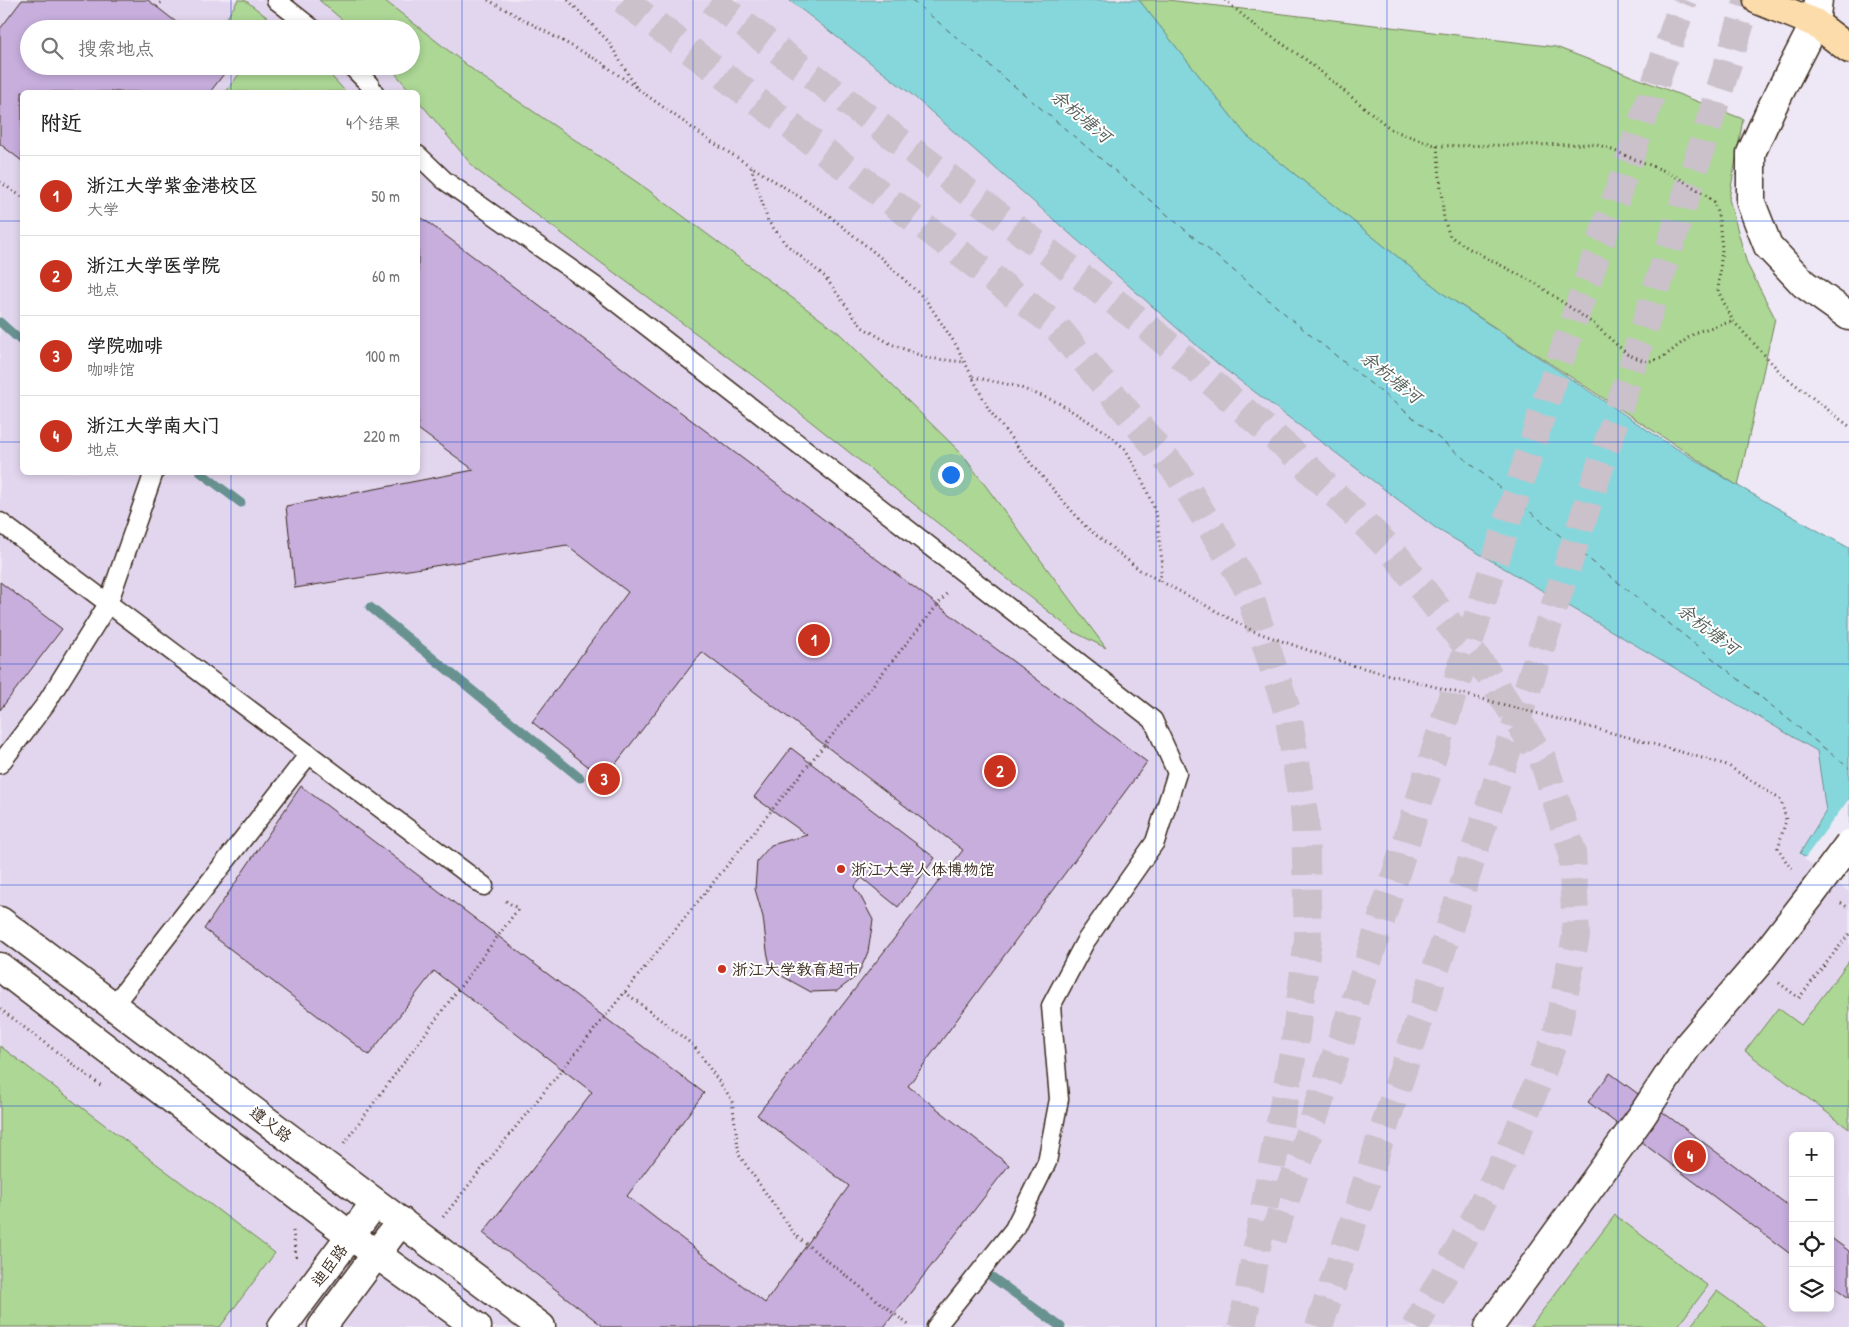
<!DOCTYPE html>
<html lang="zh">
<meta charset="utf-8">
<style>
:root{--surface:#fff;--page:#f6f6f6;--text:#222;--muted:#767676;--line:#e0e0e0;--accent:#c8321e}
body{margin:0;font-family:"Patrick Hand","LXGW WenKai TC",sans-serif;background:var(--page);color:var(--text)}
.controls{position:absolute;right:15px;bottom:15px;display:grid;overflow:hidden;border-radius:8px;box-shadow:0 2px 8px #0003}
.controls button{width:45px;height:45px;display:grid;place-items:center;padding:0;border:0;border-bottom:1px solid var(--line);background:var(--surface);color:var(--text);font:25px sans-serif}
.you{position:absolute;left:950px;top:474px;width:18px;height:18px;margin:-12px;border:4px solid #fff;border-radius:50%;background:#1a73e8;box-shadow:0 0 0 8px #1a73e833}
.badge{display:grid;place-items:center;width:32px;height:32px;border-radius:50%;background:var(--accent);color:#fff;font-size:16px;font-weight:700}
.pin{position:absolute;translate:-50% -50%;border:2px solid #fff;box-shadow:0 1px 5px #0006}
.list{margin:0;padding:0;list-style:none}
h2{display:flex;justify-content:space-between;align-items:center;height:65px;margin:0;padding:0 20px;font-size:21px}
h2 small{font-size:16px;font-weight:400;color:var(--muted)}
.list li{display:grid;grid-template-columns:32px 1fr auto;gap:15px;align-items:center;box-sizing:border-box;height:80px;padding:0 20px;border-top:1px solid var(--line)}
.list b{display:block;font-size:19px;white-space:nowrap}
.list p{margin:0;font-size:16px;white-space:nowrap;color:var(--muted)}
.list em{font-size:16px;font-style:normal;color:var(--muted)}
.icon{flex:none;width:28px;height:28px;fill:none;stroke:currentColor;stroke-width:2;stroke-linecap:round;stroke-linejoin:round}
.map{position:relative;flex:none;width:1849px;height:1327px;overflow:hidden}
.search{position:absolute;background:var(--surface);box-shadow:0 2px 8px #0003;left:20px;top:20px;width:400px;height:55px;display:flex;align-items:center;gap:12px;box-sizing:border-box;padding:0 18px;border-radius:28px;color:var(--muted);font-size:19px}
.panel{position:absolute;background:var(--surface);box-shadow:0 2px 8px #0003;left:20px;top:90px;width:400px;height:385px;border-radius:8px}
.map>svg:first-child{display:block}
.built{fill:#e2d6ee;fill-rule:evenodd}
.green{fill:#acd795;stroke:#74805a}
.water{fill:#86d7dc;stroke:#689290}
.pier{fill:#eee7f5}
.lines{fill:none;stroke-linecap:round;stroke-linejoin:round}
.stream{stroke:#689290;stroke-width:9}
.ferry{stroke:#525e57;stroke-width:1;stroke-dasharray:6 5;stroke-linecap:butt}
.building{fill:#c7aedd;stroke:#3b2a1e}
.highway-tunnel{stroke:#cac1ca;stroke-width:28;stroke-dasharray:28 14;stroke-linecap:butt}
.lane-casing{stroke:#3b2a1e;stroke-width:21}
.street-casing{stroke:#3b2a1e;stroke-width:31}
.secondary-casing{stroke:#3b2a1e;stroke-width:31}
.primary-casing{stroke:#3b2a1e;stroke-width:31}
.path{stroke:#3b2a1e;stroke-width:3;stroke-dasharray:1 4;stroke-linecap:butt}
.lane{stroke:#fff;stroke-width:18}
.street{stroke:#fff;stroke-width:28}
.secondary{stroke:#fff;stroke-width:28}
.primary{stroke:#fddcac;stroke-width:28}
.street-bridge-casing{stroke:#3b2a1e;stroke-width:31;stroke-linecap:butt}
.street-bridge{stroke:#fff;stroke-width:28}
.grid{fill:none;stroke:#1d4ed8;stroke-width:1;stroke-opacity:0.55}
.poi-dot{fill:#c8321e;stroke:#fff;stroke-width:2}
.labels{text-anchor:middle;stroke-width:4;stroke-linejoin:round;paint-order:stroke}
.poi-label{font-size:16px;fill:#3b2a1e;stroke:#fff;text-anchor:start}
.street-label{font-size:16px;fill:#3b2a1e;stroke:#fff}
.water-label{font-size:18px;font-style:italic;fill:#525e57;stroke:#fff}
</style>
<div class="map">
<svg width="1849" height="1327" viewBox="0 0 1849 1327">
<rect width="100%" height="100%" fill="#eee7f5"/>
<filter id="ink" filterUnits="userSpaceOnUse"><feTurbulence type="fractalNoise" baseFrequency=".02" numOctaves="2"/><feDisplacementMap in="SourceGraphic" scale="10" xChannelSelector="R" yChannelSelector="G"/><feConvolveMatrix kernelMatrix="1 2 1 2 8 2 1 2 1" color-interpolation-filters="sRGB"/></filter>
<g filter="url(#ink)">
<path class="built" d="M0,0H789L911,94L1219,365L1437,529L1817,751L1826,811L1800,853L1849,890V1327H0ZM29,29H411V66H29ZM22,92H418V472H22ZM1793,1136H1830V1308H1793Z"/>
<g class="green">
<path d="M238,0H245L282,29H220Z"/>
<path d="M319,0H384L477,73L647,189L839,333L962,454L1106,648L1074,632L760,381L475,169L418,100V92H411L389,66H411V29H353Z"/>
<path d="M1139,0H1168L1556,47L1743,119L1729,199L1747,264L1775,318L1738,486L1445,295L1246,135Z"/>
<path d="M245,66H322L346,92H226Z"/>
<path d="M1849,961V1129L1745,1051L1778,1008L1801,1025Z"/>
<path d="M0,1046L275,1253L220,1327H0Z"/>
<path d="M1615,1215L1708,1286L1677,1327H1530Z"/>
<path d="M1717,1291L1766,1327H1690Z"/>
</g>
<path class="water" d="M789,0H1139L1246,135L1445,295L1661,439L1738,486L1849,548V890L1800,853L1826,811L1817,751L1437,529L1219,365L911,94Z"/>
<path class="pier" d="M1849,799V892L1804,859Z"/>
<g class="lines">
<g class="stream">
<path d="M0,322L22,342"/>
<path d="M200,472L241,503"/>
<path d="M370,607L580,778"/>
<path d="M992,1277L1061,1327"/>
</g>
<path class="ferry" d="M912,0L1309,334L1849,768"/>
</g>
<g class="building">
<path d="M22,0H148L185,29H29V66H230L210,92H22V161L0,144V29Z"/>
<path d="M418,215L1147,762L908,1086L1009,1165L884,1327H604L483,1233L592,1092L434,971L369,1055L204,929L301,786L704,1093L627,1196L765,1303L849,1186L757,1115L963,850L702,652L604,779L532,722L628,592L567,545L295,588L286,506L474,470L418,429Z"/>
<path d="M0,582L62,629L0,710Z"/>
<path d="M791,748L935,858L898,907L862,878L854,887L861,897L873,920L868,952L858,975L837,991L811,992L771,970L767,951L763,917L755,889L757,861L771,845L807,835L754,797Z"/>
<path d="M1610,1073L1793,1209V1256L1588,1102Z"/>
<path d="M1830,1237L1849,1251V1298L1830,1284Z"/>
</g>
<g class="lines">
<g class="highway-tunnel">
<path d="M623,0L1054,324L1177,472L1247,587L1288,713L1305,819L1308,939L1295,1042L1242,1327"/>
<path d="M711,0L1143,323L1291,451L1394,553L1487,672L1543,760L1572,851L1576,936L1556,1037L1518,1132L1469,1230L1415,1327"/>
<path d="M1272,1239L1365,971L1544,407L1684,0"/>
<path d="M1319,1327L1609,439L1748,0"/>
</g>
<g class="lane-casing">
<g id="lane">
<path d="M276,0L313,29"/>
<path d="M351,66L369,84L374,92"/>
<path d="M418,155L444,180L595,286L1153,720L1177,773L1155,842L1085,942L1051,1006L1059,1099L1047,1162L1014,1229L936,1327"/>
<path d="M0,522L484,886"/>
<path d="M0,764L45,705L108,604L154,472"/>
<path d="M113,1006L309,754"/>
</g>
</g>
<g class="street-casing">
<g id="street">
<path d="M1815,23L1770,111L1751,153V203L1768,246L1804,284L1849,316"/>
<path d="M0,921L541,1327"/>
<path d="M0,967L343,1230L477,1327"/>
<path d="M282,1327L375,1203"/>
<path d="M322,1327L401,1221"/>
<path d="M1489,1327L1641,1117L1689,1044L1756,966L1811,895"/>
</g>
</g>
<g class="secondary-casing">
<path id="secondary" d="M1815,23L1818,0"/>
</g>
<g class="primary-casing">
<path id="primary" d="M1758,0L1815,23L1849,49"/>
</g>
<g class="path">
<path d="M488,0L599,61L709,140L827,214L880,257L926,300L956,345L989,410L1032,465L1086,527L1140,570L1253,631L1348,664L1635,739L1727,765L1781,800L1786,820L1778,848L1789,866L1793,869"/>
<path d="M568,0L608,41L636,87"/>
<path d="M1225,0L1254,25L1305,59L1392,130L1437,146L1597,144L1670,173L1703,193L1714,202L1719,219L1722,249L1718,291L1733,321L1783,375L1849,426"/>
<path d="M157,7L163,0"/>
<path d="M1437,146L1444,220L1450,236L1468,248L1535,283L1594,324L1627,354L1647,362L1662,358L1696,332L1733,321"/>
<path d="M751,167L768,221L786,244L825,277L862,327L891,344L927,358L964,362"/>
<path d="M0,182L22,197"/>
<path d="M973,377L1016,386L1057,402L1106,432L1126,450L1145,486L1157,517L1162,562L1160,581"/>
<path d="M1841,903L1849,908"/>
<path d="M1779,983L1799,998L1849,934"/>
<path d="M625,992L694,1046L732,1100L739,1155L796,1236L911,1327"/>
<path d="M0,1009L103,1087"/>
<path d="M344,1143L518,909L503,899"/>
<path d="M443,1217L948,592"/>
<path d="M293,1231L296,1257"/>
</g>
<use href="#lane" class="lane"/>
<use href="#street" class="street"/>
<use href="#secondary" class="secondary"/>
<use href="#primary" class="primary"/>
<g class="street-bridge-casing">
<path id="street-bridge" d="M1811,895L1849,844"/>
</g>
<use href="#street-bridge" class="street-bridge"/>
</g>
</g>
<path class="grid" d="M231,0V29M462,0V1327M693,0V1327M924,0V1327M1156,0V1327M1387,0V1327M1618,0V1327M231,66V92M0,221H22M418,221H1849M0,442H22M418,442H1849M231,472V1327M0,664H1849M0,885H1849M0,1106H1849"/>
<g class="poi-dot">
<circle cx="841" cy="869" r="5"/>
<circle cx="722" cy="969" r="5"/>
</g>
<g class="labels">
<g class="poi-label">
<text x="851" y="875">浙江大学人体博物馆</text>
<text x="732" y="975">浙江大学教育超市</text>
</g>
<g class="street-label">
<text transform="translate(271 1124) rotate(37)" y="6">遵义路</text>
<text transform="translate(329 1265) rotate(-53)" y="6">迪臣路</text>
</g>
<g class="water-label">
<text transform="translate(1081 116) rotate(40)" y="6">余杭塘河</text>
<text transform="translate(1391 377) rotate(39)" y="6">余杭塘河</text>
<text transform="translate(1708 629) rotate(38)" y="6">余杭塘河</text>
</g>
</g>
</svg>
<div class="controls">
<button>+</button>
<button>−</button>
<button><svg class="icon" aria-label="locate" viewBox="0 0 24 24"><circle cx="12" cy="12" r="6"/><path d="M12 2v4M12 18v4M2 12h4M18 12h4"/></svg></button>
<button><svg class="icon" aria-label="layers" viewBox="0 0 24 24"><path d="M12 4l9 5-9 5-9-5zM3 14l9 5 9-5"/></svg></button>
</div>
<div class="you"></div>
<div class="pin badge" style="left:814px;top:640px">1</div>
<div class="pin badge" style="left:1000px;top:771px">2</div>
<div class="pin badge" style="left:604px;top:779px">3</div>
<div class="pin badge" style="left:1690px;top:1156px">4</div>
<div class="search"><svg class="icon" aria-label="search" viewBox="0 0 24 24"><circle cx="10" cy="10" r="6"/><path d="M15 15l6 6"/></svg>搜索地点</div>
<section class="panel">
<h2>附近<small>4个结果</small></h2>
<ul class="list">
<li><span class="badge">1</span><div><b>浙江大学紫金港校区</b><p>大学</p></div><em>50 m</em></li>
<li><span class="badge">2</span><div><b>浙江大学医学院</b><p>地点</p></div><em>60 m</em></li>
<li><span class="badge">3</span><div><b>学院咖啡</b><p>咖啡馆</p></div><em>100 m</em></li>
<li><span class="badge">4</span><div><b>浙江大学南大门</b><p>地点</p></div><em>220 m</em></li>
</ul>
</section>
</div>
